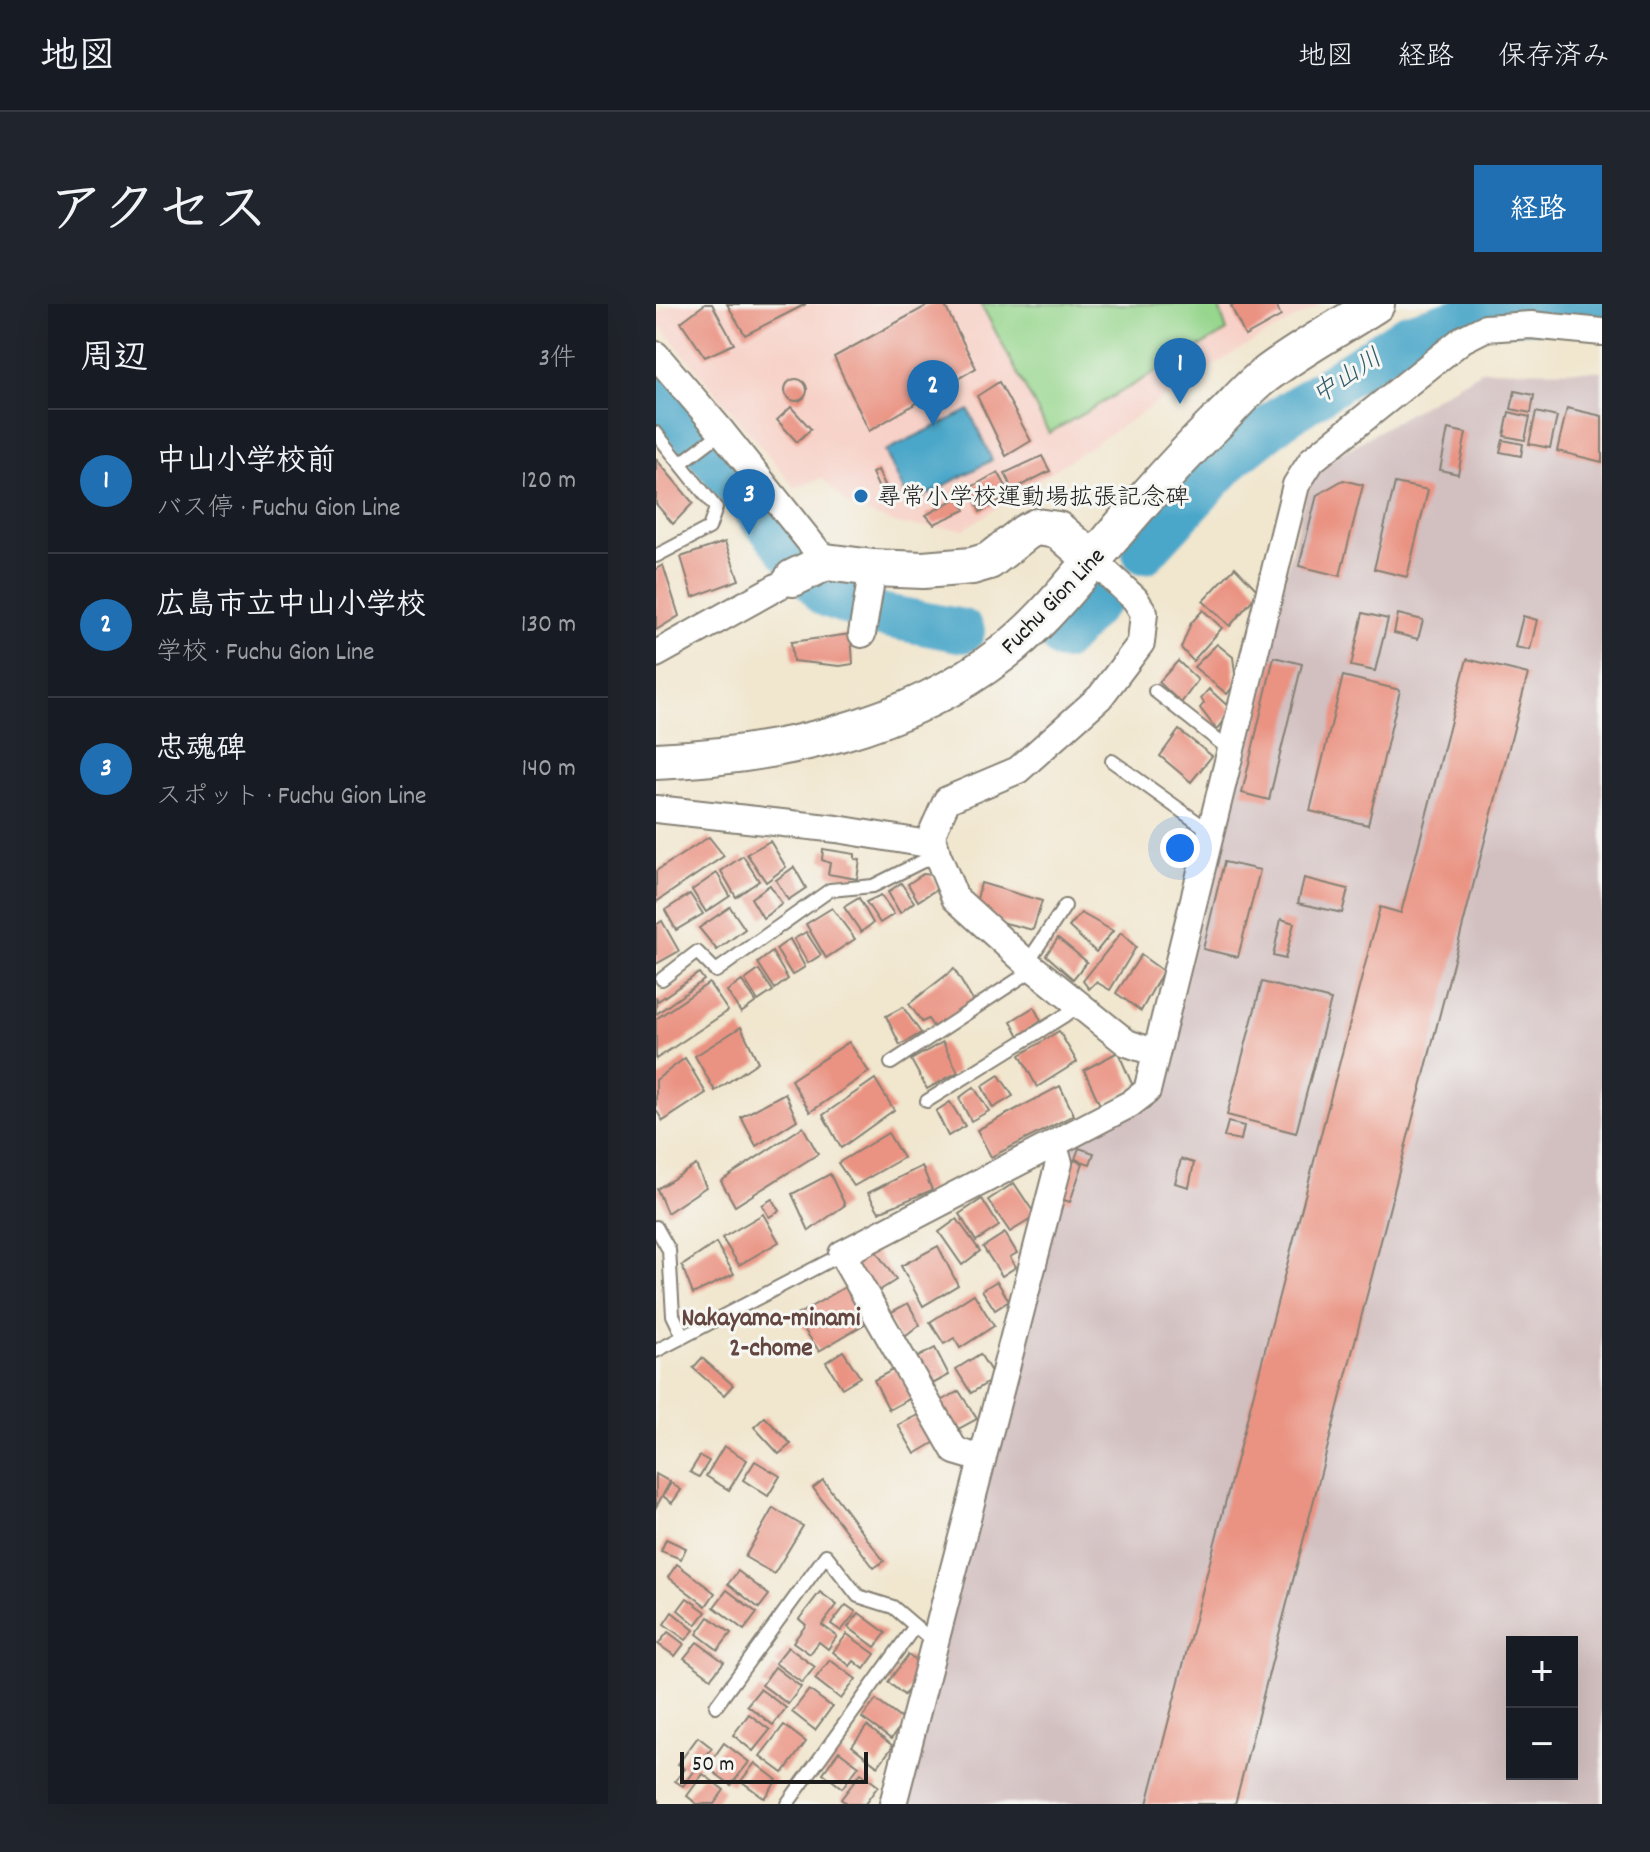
<!DOCTYPE html>
<html lang="ja">
<meta charset="utf-8">
<style>
:root{--surface:#171b24;--page:#20242c;--text:#f1f3f6;--muted:#9ea1a6;--line:#363941;--accent:#1f6fb2}
body{margin:0;font-family:Dekko,"Klee One",sans-serif;background:var(--page);color:var(--text)}
.controls{position:absolute;right:24px;bottom:24px;display:grid;overflow:hidden;border-radius:0px;box-shadow:0 8px 32px #0002}
.controls button{width:72px;height:72px;display:grid;place-items:center;padding:0;border:0;border-bottom:2px solid var(--line);background:var(--surface);color:var(--text);font:40px sans-serif}
.scale{position:absolute;left:24px;bottom:20px;width:188px;box-sizing:border-box;padding-left:8px;border:4px solid #1c1c1c;border-top:0;font-size:22px;line-height:28px;white-space:nowrap;color:#1c1c1c;-webkit-text-stroke:6px #f6f6f2;paint-order:stroke}
.you{position:absolute;left:524px;top:544px;width:28px;height:28px;margin:-20px;border:6px solid #fff;border-radius:50%;background:#1a73e8;box-shadow:0 0 0 12px #1a73e833}
.badge{display:grid;place-items:center;width:52px;height:52px;border-radius:50%;background:var(--accent);color:#fff;font-size:26px;font-weight:700}
.pin{position:absolute;translate:-50% -66px;filter:drop-shadow(0 2px 4px #0008)}
.pin::after{content:'';position:absolute;top:42px;width:28px;height:24px;background:inherit;clip-path:polygon(0 0,100% 0,50% 100%)}
.list{margin:0;padding:0;list-style:none}
h2{display:flex;justify-content:space-between;align-items:center;height:104px;margin:0;padding:0 32px;font-size:34px}
h2 small{font-size:26px;font-weight:400;color:var(--muted)}
.list li{display:grid;grid-template-columns:52px 1fr auto;gap:24px;align-items:center;box-sizing:border-box;height:144px;padding:0 32px;border-top:2px solid var(--line)}
.list b{display:block;font-size:30px;white-space:nowrap}
.list p{margin:0;font-size:26px;white-space:nowrap;color:var(--muted)}
.list em{font-size:26px;font-style:normal;color:var(--muted)}
.map{position:relative;flex:none;width:946px;height:1500px;overflow:hidden;border-radius:0px}
header{display:flex;align-items:center;gap:48px;box-sizing:border-box;height:112px;padding:0 40px;background:var(--surface);border-bottom:2px solid var(--line)}
header strong{font-size:38px}
nav{display:flex;gap:44px;margin-inline-start:auto;font-size:28px}
.intro{display:flex;align-items:center;justify-content:space-between;box-sizing:border-box;height:192px;padding:0 48px}
h1{margin:0;font-size:56px}
.button{padding:20px 36px;border-radius:0px;background:var(--accent);color:#fff;font-size:28px;font-weight:700}
main{display:flex;gap:48px;padding:0 48px}
aside{flex:1;background:var(--surface);border-radius:0px;box-shadow:0 8px 32px #0002}
.map>svg:first-child{display:block}
.built{fill:#f7d1c7}
.industrial{fill:#d2bfc0;fill-rule:evenodd}
.green{fill:#96d68d;stroke:#597954;stroke-width:2}
.water{fill:#4ba7c9;stroke:#346272;stroke-width:2}
.lines{fill:none;stroke-linecap:round;stroke-linejoin:round}
.river{stroke:#4ba7c9;stroke-width:44}
.building{fill:#ea9382}
.lane-casing{stroke:#868175;stroke-width:16}
.street-casing{stroke:#868175;stroke-width:30}
.secondary-casing{stroke:#868175;stroke-width:40}
.lane{stroke:#fff;stroke-width:12}
.street{stroke:#fff;stroke-width:26}
.secondary{stroke:#fff;stroke-width:36}
.rail{stroke:#1c1c1c;stroke-width:6;stroke-dasharray:12 6;stroke-linecap:butt}
.poi-dot{fill:#1f6fb2;stroke:#f6f6f2;stroke-width:3}
.labels{text-anchor:middle;stroke-width:6;stroke-linejoin:round;paint-order:stroke}
.poi-label{font-size:24px;fill:#1c1c1c;stroke:#f6f6f2;text-anchor:start}
.street-label{font-size:24px;fill:#1c1c1c;stroke:#f6f6f2}
.water-label{font-size:26px;font-style:italic;fill:#315b6a;stroke:#f6f6f2}
.neighbourhood-label{font-size:26px;font-weight:bold;fill:#644640;stroke:#f6f6f2}
</style>
<header>
<strong>地図</strong>
<nav><a>地図</a><a>経路</a><a>保存済み</a></nav>
</header>
<div class="intro"><h1>アクセス</h1><a class="button">経路</a></div>
<main>
<aside>
<h2>周辺<small>3件</small></h2>
<ul class="list">
<li><span class="badge">1</span><div><b>中山小学校前</b><p>バス停 · Fuchu Gion Line</p></div><em>120 m</em></li>
<li><span class="badge">2</span><div><b>広島市立中山小学校</b><p>学校 · Fuchu Gion Line</p></div><em>130 m</em></li>
<li><span class="badge">3</span><div><b>忠魂碑</b><p>スポット · Fuchu Gion Line</p></div><em>140 m</em></li>
</ul>
</aside>
<div class="map">
<svg width="946" height="1500" viewBox="0 0 946 1500">
<rect width="100%" height="100%" fill="#f6f6f2"/>
<filter id="ink" filterUnits="userSpaceOnUse"><feTurbulence type="fractalNoise" baseFrequency=".0125" numOctaves="2"/><feDisplacementMap in="SourceGraphic" scale="16" xChannelSelector="R" yChannelSelector="G"/><feConvolveMatrix kernelMatrix="1 2 1 2 8 2 1 2 1" color-interpolation-filters="sRGB"/></filter>
<filter id="wash" filterUnits="userSpaceOnUse"><feTurbulence type="fractalNoise" baseFrequency=".006" numOctaves="4" result="noise"/><feDisplacementMap in="SourceGraphic" scale="32" xChannelSelector="R" yChannelSelector="G"/><feGaussianBlur stdDeviation="1.8" result="paint"/><feColorMatrix in="noise" values="0 0 0 0 0 0 0 0 0 0 0 0 0 0 0 0 0 1.4 0 .05"/><feComposite in="paint" operator="in"/></filter>
<g filter="url(#wash)">
<rect width="100%" height="100%" fill="#f1e6ce"/>
<path class="built" d="M17,0H666L582,46L308,225L245,221L195,203L166,174L139,184L0,17V9Z"/>
<path class="industrial" d="M827,66L946,67V1500H245L404,843L500,797L648,196L663,162ZM856,1338H916V1470H856Z"/>
<path class="green" d="M325,0H562L571,27L393,129Z"/>
<path class="water" d="M313,106L336,156L254,200L229,147Z"/>
<g class="lines">
<g class="river">
<path d="M0,87L170,291L224,311L307,327"/>
<path d="M488,248L576,153L625,114L752,31L820,11L877,7L946,9"/>
<path d="M407,335L447,291"/>
</g>
</g>
<g id="blocks">
<g class="building">
<path d="M49,0H56L78,40L49,53L25,18Z"/>
<path d="M71,0H150L89,31Z"/>
<path d="M274,0H288L320,64L213,127L178,53Z"/>
<path d="M580,0H620L625,12L589,32L575,2Z"/>
<circle cx="140" cy="86" r="11"/>
<path d="M343,78L375,137L350,152L321,92Z"/>
<path d="M859,87L878,91L875,109L855,105Z"/>
<path d="M135,103L155,125L141,138L121,116Z"/>
<path d="M911,104L946,112V158L901,147Z"/>
<path d="M853,108L874,113L869,136L848,132Z"/>
<path d="M880,108L901,113L894,144L873,140Z"/>
<path d="M792,125L810,129L802,170L784,166Z"/>
<path d="M847,136L867,140L865,152L844,148Z"/>
<path d="M386,152L394,167L356,186L349,169Z"/>
<path d="M0,155L37,199L17,220L0,200Z"/>
<path d="M222,166L235,194L229,198L216,169Z"/>
<path d="M342,168L355,191L324,208L314,184Z"/>
<path d="M687,176L707,181L684,272L643,262L661,191Z"/>
<path d="M739,179L772,186L751,273L718,265Z"/>
<path d="M303,193L309,206L278,220L270,211Z"/>
<path d="M69,238L83,276L37,293L25,253Z"/>
<path d="M7,261L23,312L0,326V265Z"/>
<path d="M579,263L603,288L574,322L547,297Z"/>
<path d="M547,306L566,324L537,357L525,344L535,319Z"/>
<path d="M707,309L732,315L719,367L695,362Z"/>
<path d="M742,310L767,316L762,335L738,329Z"/>
<path d="M867,312L881,316L874,346L859,343Z"/>
<path d="M195,330L197,360L184,362L137,357L135,338Z"/>
<path d="M561,340L577,353L580,378L571,390L538,363Z"/>
<path d="M618,353L646,360L613,496L586,489Z"/>
<path d="M811,355L872,370L579,1500H491L724,603L745,609Z"/>
<path d="M522,357L542,376L525,399L503,378Z"/>
<path d="M687,372L744,386L712,521L654,507Z"/>
<path d="M553,385L576,406L561,426L544,404L548,399L545,394Z"/>
<path d="M523,426L556,452L535,478L504,452Z"/>
<path d="M53,533L68,552L0,598V567Z"/>
<path d="M114,537L130,563L110,578L91,550Z"/>
<path d="M167,545L199,550V555L204,556L201,575L172,570L174,559L166,556Z"/>
<path d="M87,552L103,577L80,593L65,567Z"/>
<path d="M568,558L604,566L582,653L547,645Z"/>
<path d="M138,563L150,584L132,596L120,576Z"/>
<path d="M61,569L74,592L50,608L36,586Z"/>
<path d="M267,570L275,571L281,585L262,597L252,580Z"/>
<path d="M648,574L692,585L686,609L642,599Z"/>
<path d="M245,579L258,598L244,609L232,588Z"/>
<path d="M325,579L386,597L377,626L345,618L320,599Z"/>
<path d="M114,581L126,600L107,614L95,594Z"/>
<path d="M34,590L47,610L20,626L9,606Z"/>
<path d="M225,591L238,610L224,619L210,598Z"/>
<path d="M203,594L217,619L205,628L188,603Z"/>
<path d="M74,603L89,625L61,646L43,624Z"/>
<path d="M176,604L199,635L170,654L150,620Z"/>
<path d="M425,609L457,627L440,648L413,623Z"/>
<path d="M625,615L638,619L629,655L617,652Z"/>
<path d="M6,617L23,647L0,660V621Z"/>
<path d="M150,628L165,651L152,659L138,635Z"/>
<path d="M465,629L480,643L454,686L440,678L433,685L427,677Z"/>
<path d="M402,634L431,658L417,675L390,651Z"/>
<path d="M134,635L149,663L136,671L120,645Z"/>
<path d="M116,648L132,675L119,685L102,659Z"/>
<path d="M485,651L507,667L485,707L460,689Z"/>
<path d="M298,665L317,697L279,725L272,715L266,718L253,700Z"/>
<path d="M103,666L117,687L102,697L89,676Z"/>
<path d="M43,669L48,676L0,710V693L2,697Z"/>
<path d="M86,677L100,698L85,709L71,687Z"/>
<path d="M606,678L675,696L640,829L571,811Z"/>
<path d="M53,679L72,707L0,755V715Z"/>
<path d="M247,703L265,729L244,741L230,712Z"/>
<path d="M378,703L385,717L363,732L355,717Z"/>
<path d="M85,723L102,758L59,787L39,752Z"/>
<path d="M403,727L421,758L381,783L364,751Z"/>
<path d="M193,738L213,768L154,808L135,776Z"/>
<path d="M287,738L302,768L271,785L255,756Z"/>
<path d="M462,748L477,782L444,801L428,766Z"/>
<path d="M29,754L50,789L7,817L0,806V776Z"/>
<path d="M343,771L357,792L337,804L326,782Z"/>
<path d="M219,775L238,806L185,844L167,811Z"/>
<path d="M404,782L418,811L335,853L321,826Z"/>
<path d="M318,783L333,807L315,817L303,794Z"/>
<path d="M129,789L141,816L100,842L85,813Z"/>
<path d="M294,798L309,822L292,832L280,807Z"/>
<path d="M572,818L588,822L585,836L568,833Z"/>
<path d="M147,823L162,850L79,902L65,877Z"/>
<path d="M232,829L247,854L198,882L182,859Z"/>
<path d="M423,844L438,849L434,860L419,855Z"/>
<path d="M525,855L538,859L533,883L519,879Z"/>
<path d="M418,856L427,859L414,898L405,895Z"/>
<path d="M40,861L50,883L11,909L1,885Z"/>
<path d="M266,862L276,886L223,908L212,889Z"/>
<path d="M174,870L189,901L153,927L136,890Z"/>
<path d="M358,879L380,912L354,928L332,896Z"/>
<path d="M116,895L123,907L113,913L106,901Z"/>
<path d="M326,895L343,922L320,937L303,910Z"/>
<path d="M107,910L123,938L83,961L66,934Z"/>
<path d="M301,915L324,947L306,961L283,928Z"/>
<path d="M349,929L361,949L354,953L360,963L346,972L327,943Z"/>
<path d="M60,939L78,970L37,990L26,962Z"/>
<path d="M282,942L302,981L267,1002L245,962Z"/>
<path d="M217,943L240,976L218,990L194,958Z"/>
<path d="M341,977L353,997L339,1006L326,986Z"/>
<path d="M191,982L210,1019L163,1047L139,1012Z"/>
<path d="M318,990L338,1022L304,1044L298,1034L288,1040L274,1018Z"/>
<path d="M252,999L264,1021L244,1037L230,1011Z"/>
<path d="M279,1044L293,1071L271,1083L258,1055Z"/>
<path d="M187,1047L204,1073L186,1084L170,1058Z"/>
<path d="M324,1050L339,1074L315,1089L300,1065Z"/>
<path d="M46,1054L77,1081L68,1091L37,1064Z"/>
<path d="M240,1064L257,1093L233,1106L218,1076Z"/>
<path d="M303,1087L321,1115L297,1128L281,1099Z"/>
<path d="M266,1109L281,1137L259,1150L242,1121Z"/>
<path d="M109,1113L135,1140L123,1150L98,1123Z"/>
<path d="M68,1142L91,1156L73,1186L50,1172Z"/>
<path d="M44,1152L53,1157L43,1173L34,1168Z"/>
<path d="M99,1157L124,1172L112,1192L87,1176Z"/>
<path d="M0,1170L14,1178L0,1203Z"/>
<path d="M167,1176L228,1257L218,1264L157,1184Z"/>
<path d="M15,1179L25,1186L16,1199L7,1192Z"/>
<path d="M117,1204L147,1222L118,1270L89,1253Z"/>
<path d="M10,1235L30,1244L25,1255L5,1247Z"/>
<path d="M21,1260L59,1289L50,1302L12,1273Z"/>
<path d="M82,1267L113,1291L103,1304L72,1280Z"/>
<path d="M71,1286L101,1309L88,1326L58,1303Z"/>
<path d="M164,1288L181,1301L166,1321L181,1332L172,1345L163,1338L154,1350L137,1338L150,1321L143,1315Z"/>
<path d="M31,1294L50,1308L40,1321L22,1306Z"/>
<path d="M190,1301L200,1308L185,1327L175,1320Z"/>
<path d="M16,1308L38,1326L30,1336L8,1320Z"/>
<path d="M203,1309L230,1329L219,1343L192,1323Z"/>
<path d="M53,1313L75,1329L62,1346L41,1330Z"/>
<path d="M12,1328L28,1340L19,1352L2,1340Z"/>
<path d="M191,1330L219,1350L208,1365L198,1357L194,1362L177,1348Z"/>
<path d="M41,1338L68,1358L55,1374L28,1354Z"/>
<path d="M132,1343L159,1363L146,1379L119,1359Z"/>
<path d="M252,1351L260,1357L258,1379L248,1391L232,1378Z"/>
<path d="M174,1356L200,1375L185,1395L159,1375Z"/>
<path d="M119,1363L145,1383L132,1400L106,1381Z"/>
<path d="M104,1385L130,1404L117,1421L91,1401Z"/>
<path d="M153,1386L176,1403L159,1426L136,1408Z"/>
<path d="M220,1396L248,1417L235,1435L206,1414Z"/>
<path d="M93,1410L114,1426L97,1447L77,1431Z"/>
<path d="M128,1421L150,1438L127,1469L104,1452Z"/>
<path d="M211,1422L237,1442L222,1462L196,1442Z"/>
<path d="M42,1433L56,1444L27,1482L19,1477L29,1465L22,1460Z"/>
<path d="M68,1439L93,1458L75,1481L51,1463Z"/>
<path d="M183,1447L203,1462L186,1484L167,1469Z"/>
<path d="M99,1459L121,1476L108,1494L85,1477Z"/>
<path d="M205,1469L222,1482L209,1500H191L185,1495Z"/>
<path d="M47,1470L68,1486L58,1500H41L31,1492Z"/>
</g>
</g>
</g>
<g filter="url(#ink)">
<use href="#blocks" fill-opacity="0" stroke="#868175" stroke-width="2"/>
<g class="lines">
<g class="lane-casing">
<g id="lane">
<path d="M0,129L60,204L53,224L0,252"/>
<path d="M25,159L66,128"/>
<path d="M499,387L575,447"/>
<path d="M456,457L555,528"/>
<path d="M371,659L409,602"/>
<path d="M6,675L41,648L60,667L174,586L217,582L281,550"/>
<path d="M235,759L378,665"/>
<path d="M271,797L424,702"/>
<path d="M0,923L13,946L17,1011L27,1032"/>
<path d="M0,1047L186,950"/>
<path d="M60,1402L170,1251L202,1292L237,1303L279,1339"/>
<path d="M131,1500L259,1322"/>
</g>
</g>
<g class="street-casing">
<g id="street">
<path d="M0,51L66,128L170,258"/>
<path d="M437,256L479,295L488,309L485,339L444,393L362,466L291,496L276,529L281,550L299,594L371,659L471,739L500,749"/>
<path d="M206,330L217,264"/>
<path d="M0,350L137,274"/>
<path d="M0,505L181,525L278,541"/>
<path d="M326,1155L299,1147L186,950L474,800L491,787L640,181L656,156L807,35L829,24L875,21L946,28"/>
<path d="M237,1500L403,859L397,840"/>
</g>
</g>
<g class="secondary-casing">
<g id="secondary">
<path d="M137,274L170,258L217,264L267,266L316,262L333,257L370,228L380,223L402,226L437,256"/>
<path d="M0,457C120,452 251,424 347,349C385,320 416,279 447,244C486,197 526,152 569,110C582,97 594,82 608,72C643,45 683,24 720,0"/>
</g>
</g>
<use href="#lane" class="lane"/>
<use href="#street" class="street"/>
<use href="#secondary" class="secondary"/>
<path class="rail" d="M0,1495L1,1500"/>
</g>
</g>
<circle class="poi-dot" cx="205" cy="192" r="8"/>
<g class="labels">
<g class="poi-label">
<text x="221" y="200">尋常小学校運動場拡張記念碑</text>
</g>
<g class="street-label">
<text transform="translate(396 296) rotate(-46)" y="8">Fuchu Gion Line</text>
</g>
<g class="water-label">
<text transform="translate(690 71) rotate(-33)" y="9">中山川</text>
</g>
<g class="neighbourhood-label">
<text x="115" y="1021">Nakayama-minami<tspan x="115" dy="30">2-chome</tspan></text>
</g>
</g>
</svg>
<div class="controls">
<button>+</button>
<button>−</button>
</div>
<div class="scale">50 m</div>
<div class="you"></div>
<div class="pin badge" style="left:524px;top:100px">1</div>
<div class="pin badge" style="left:277px;top:122px">2</div>
<div class="pin badge" style="left:93px;top:231px">3</div>
</div>
</main>
